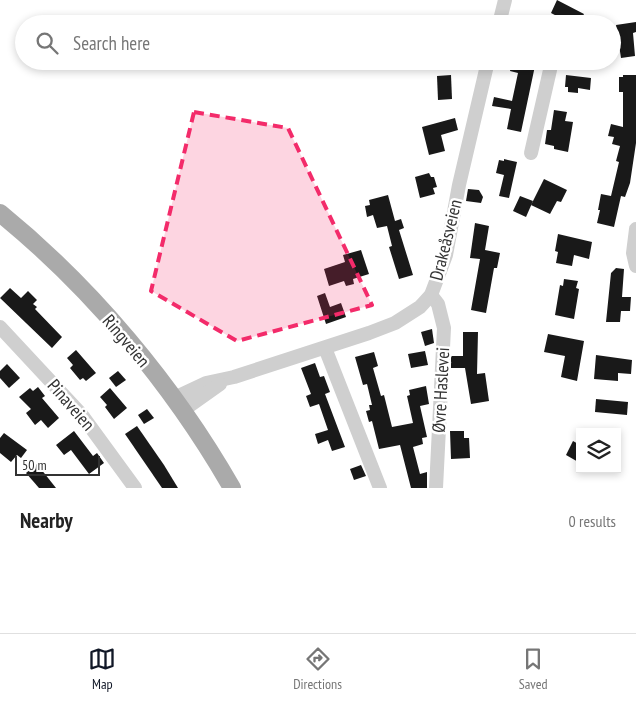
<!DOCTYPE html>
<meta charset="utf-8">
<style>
:root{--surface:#fff;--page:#f6f6f6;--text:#222;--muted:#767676;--line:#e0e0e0;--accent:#111827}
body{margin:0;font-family:"PT Sans Narrow",sans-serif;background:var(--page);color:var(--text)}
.controls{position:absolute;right:15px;bottom:15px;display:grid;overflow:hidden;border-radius:0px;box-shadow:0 2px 8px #0003}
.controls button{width:45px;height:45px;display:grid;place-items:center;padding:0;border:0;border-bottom:1px solid var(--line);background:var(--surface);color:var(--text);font:25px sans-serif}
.scale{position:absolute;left:15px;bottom:12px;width:85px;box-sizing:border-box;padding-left:5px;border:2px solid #323232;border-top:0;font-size:14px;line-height:18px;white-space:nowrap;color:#323232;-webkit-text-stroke:4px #fff;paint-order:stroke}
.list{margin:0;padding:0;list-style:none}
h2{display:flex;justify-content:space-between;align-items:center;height:65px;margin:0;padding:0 20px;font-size:21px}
h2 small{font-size:16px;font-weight:400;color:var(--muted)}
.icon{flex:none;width:28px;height:28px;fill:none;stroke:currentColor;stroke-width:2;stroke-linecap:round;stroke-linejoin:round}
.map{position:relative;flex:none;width:636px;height:488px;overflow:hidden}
.search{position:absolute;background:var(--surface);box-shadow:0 2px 8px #0003;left:15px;right:15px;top:15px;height:55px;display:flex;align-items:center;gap:12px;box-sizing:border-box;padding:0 18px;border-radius:28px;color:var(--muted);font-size:19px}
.sheet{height:145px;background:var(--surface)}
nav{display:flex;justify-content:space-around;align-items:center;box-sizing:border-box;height:70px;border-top:1px solid var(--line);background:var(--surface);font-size:14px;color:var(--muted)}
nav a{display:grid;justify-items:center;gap:2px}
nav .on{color:var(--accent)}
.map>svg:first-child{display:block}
.building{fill:#191919}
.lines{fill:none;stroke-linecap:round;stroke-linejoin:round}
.minor{stroke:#cfcfcf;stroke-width:14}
.major{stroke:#aaa;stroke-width:18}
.marked{fill:#f32b6a;fill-opacity:0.2;stroke:#f32b6a;stroke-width:4;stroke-dasharray:10 6;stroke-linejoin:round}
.labels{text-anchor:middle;stroke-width:5;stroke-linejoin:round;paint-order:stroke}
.street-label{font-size:18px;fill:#323232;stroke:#fff}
</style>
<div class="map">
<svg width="636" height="488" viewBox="0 0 636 488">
<rect width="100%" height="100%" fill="#fff"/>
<g class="building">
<path d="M557,0L584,14L583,16L600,24H572L551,13Z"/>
<path d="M636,22V32L633,33L635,56L621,58L616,25Z"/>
<path d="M512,61H536L521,132L507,129L511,109L492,106L494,97L512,101L518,73L510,71Z"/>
<path d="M451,75L452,99L438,100L437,76Z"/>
<path d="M566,75L591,78L590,90L578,88V93L568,92V87H565Z"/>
<path d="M623,75H636V143L630,183L625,197L621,196L614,227L597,223L600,210H598L601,194L611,196L619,162L616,161L620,146L612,144L614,137L608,136L611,124L623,127V92H619V77H623Z"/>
<path d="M554,110L567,112L565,121L573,122L568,152L554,149V146L545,144L547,130H551Z"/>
<path d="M455,118L458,130L441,135L445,151L429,155L422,127Z"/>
<path d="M504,159L517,162L509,198L499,196L504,175L496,173L499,160L504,161Z"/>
<path d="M429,173L431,177H434L437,187L433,188L435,194L420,198L415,177Z"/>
<path d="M544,179L567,190L561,202L557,201L550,214L531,205Z"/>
<path d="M468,189L479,190L483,197L481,203L466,201Z"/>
<path d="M388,195L395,221L401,219L404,228L399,230L413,275L399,279L389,247L392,246L387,226L377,228L373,215L367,217L365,206L370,205L369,200Z"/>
<path d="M520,196L533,201L526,217L513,211Z"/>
<path d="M475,223L489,226L485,250L500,253L497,268H494L486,313L471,310L480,259L470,258Z"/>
<path d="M558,234L592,242L589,259L574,255L572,266L556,263L558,252L555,251Z"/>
<path d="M361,250L369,274L353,279L354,284L346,286L344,281L329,286L324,269L345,262L343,255Z"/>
<path d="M616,268L624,269L622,297H631L630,311H621L620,322H606L611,273Z"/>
<path d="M564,279L578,281L576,288L579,289L574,319L555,315L560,285L563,286Z"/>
<path d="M10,288L21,298L28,291L37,300L33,304L37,307L35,309L62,337L52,348L0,298Z"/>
<path d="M325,293L330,307L341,303L346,317L326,324L317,296Z"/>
<path d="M432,329L434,343L425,346L421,332Z"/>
<path d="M463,332H478L477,374L485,373L489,401L471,404L465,368H451V356H463Z"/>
<path d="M548,334L584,341L577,381L561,377L565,356L544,352Z"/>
<path d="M76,350L96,373L86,381L83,378L80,380L70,368L73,365L67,358Z"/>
<path d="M425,351L428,365L411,368L408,354Z"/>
<path d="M374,352L378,366L373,368L381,396L384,395L392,427L413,423L407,396L410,395L409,390L426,386L429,404L420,406L427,437L422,438L423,444L413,447L420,474L427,472V488H411L400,445L379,449L372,421L369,422L366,411L370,410L369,405H372L367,384L363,385L355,357Z"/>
<path d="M596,355L632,360L631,374L618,373V381L594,379Z"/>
<path d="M315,363L320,377L324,376L330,392L325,394L345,447L332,451L328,440L318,444L315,434L328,430L319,404L310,407L306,396L311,394L301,368Z"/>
<path d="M7,364L20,378L9,388L0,378V371Z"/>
<path d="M118,371L126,380L116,387L109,378Z"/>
<path d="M38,387L45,396L42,398L59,418L48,428L41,420L35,425L26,413L31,409L19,397L30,388L33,391Z"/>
<path d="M110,388L127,408L114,419L105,407L107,405L100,397Z"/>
<path d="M596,399L628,402L627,415L595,412Z"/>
<path d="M147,409L154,418L144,424L138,415Z"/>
<path d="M137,426L164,465L178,488H162L125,434Z"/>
<path d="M74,431L93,456L97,453L104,463L89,474L71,450L64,455L56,445Z"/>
<path d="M450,431H464V438H469L470,458L451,459Z"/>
<path d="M4,433L27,450L21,458L17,455L11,462L0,453V438Z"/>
<path d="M573,441L580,445V463L566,455Z"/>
<path d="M37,464L56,488H39L26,473Z"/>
<path d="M361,465L366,476L354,480L350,469Z"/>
</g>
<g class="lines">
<g class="minor">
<path d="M499,24L505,0"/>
<path d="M531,153L550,70L549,61"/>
<path d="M636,229L633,253L636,266"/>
<path d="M431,295L438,304L444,328L436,488"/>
<path d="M0,327L81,414L135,488"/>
<path d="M325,348L380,488"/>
<path d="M174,398L206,383L234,377L369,333L395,323L420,307L431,295L446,255L459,185L488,61"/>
<path d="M182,411L220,384"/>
</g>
<path class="major" d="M0,213C92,288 173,385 232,488"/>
</g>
<path class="marked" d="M194,112L288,128L372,305L237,341L151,291Z"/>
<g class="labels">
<g class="street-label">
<text transform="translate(446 240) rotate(-76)" y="6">Drakeåsveien</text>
<text transform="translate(126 341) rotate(50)" y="6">Ringveien</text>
<text transform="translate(441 390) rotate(-87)" y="6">Øvre Haslevei</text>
<text transform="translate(71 405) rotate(49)" y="6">Pinaveien</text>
</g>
</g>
</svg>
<div class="controls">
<button><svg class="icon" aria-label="layers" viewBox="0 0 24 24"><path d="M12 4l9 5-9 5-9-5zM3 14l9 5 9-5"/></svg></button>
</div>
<div class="scale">50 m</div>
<div class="search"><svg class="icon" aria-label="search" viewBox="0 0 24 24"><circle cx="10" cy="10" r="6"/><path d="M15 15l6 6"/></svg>Search here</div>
</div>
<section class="sheet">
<h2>Nearby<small>0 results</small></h2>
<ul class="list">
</ul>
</section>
<nav>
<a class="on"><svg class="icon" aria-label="map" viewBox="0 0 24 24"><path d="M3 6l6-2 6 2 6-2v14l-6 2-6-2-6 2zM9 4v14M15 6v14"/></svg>Map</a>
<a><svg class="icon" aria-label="directions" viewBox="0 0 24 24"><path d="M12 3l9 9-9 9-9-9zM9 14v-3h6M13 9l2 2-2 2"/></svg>Directions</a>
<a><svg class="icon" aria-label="saved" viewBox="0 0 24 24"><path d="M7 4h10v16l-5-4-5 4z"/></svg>Saved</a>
</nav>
